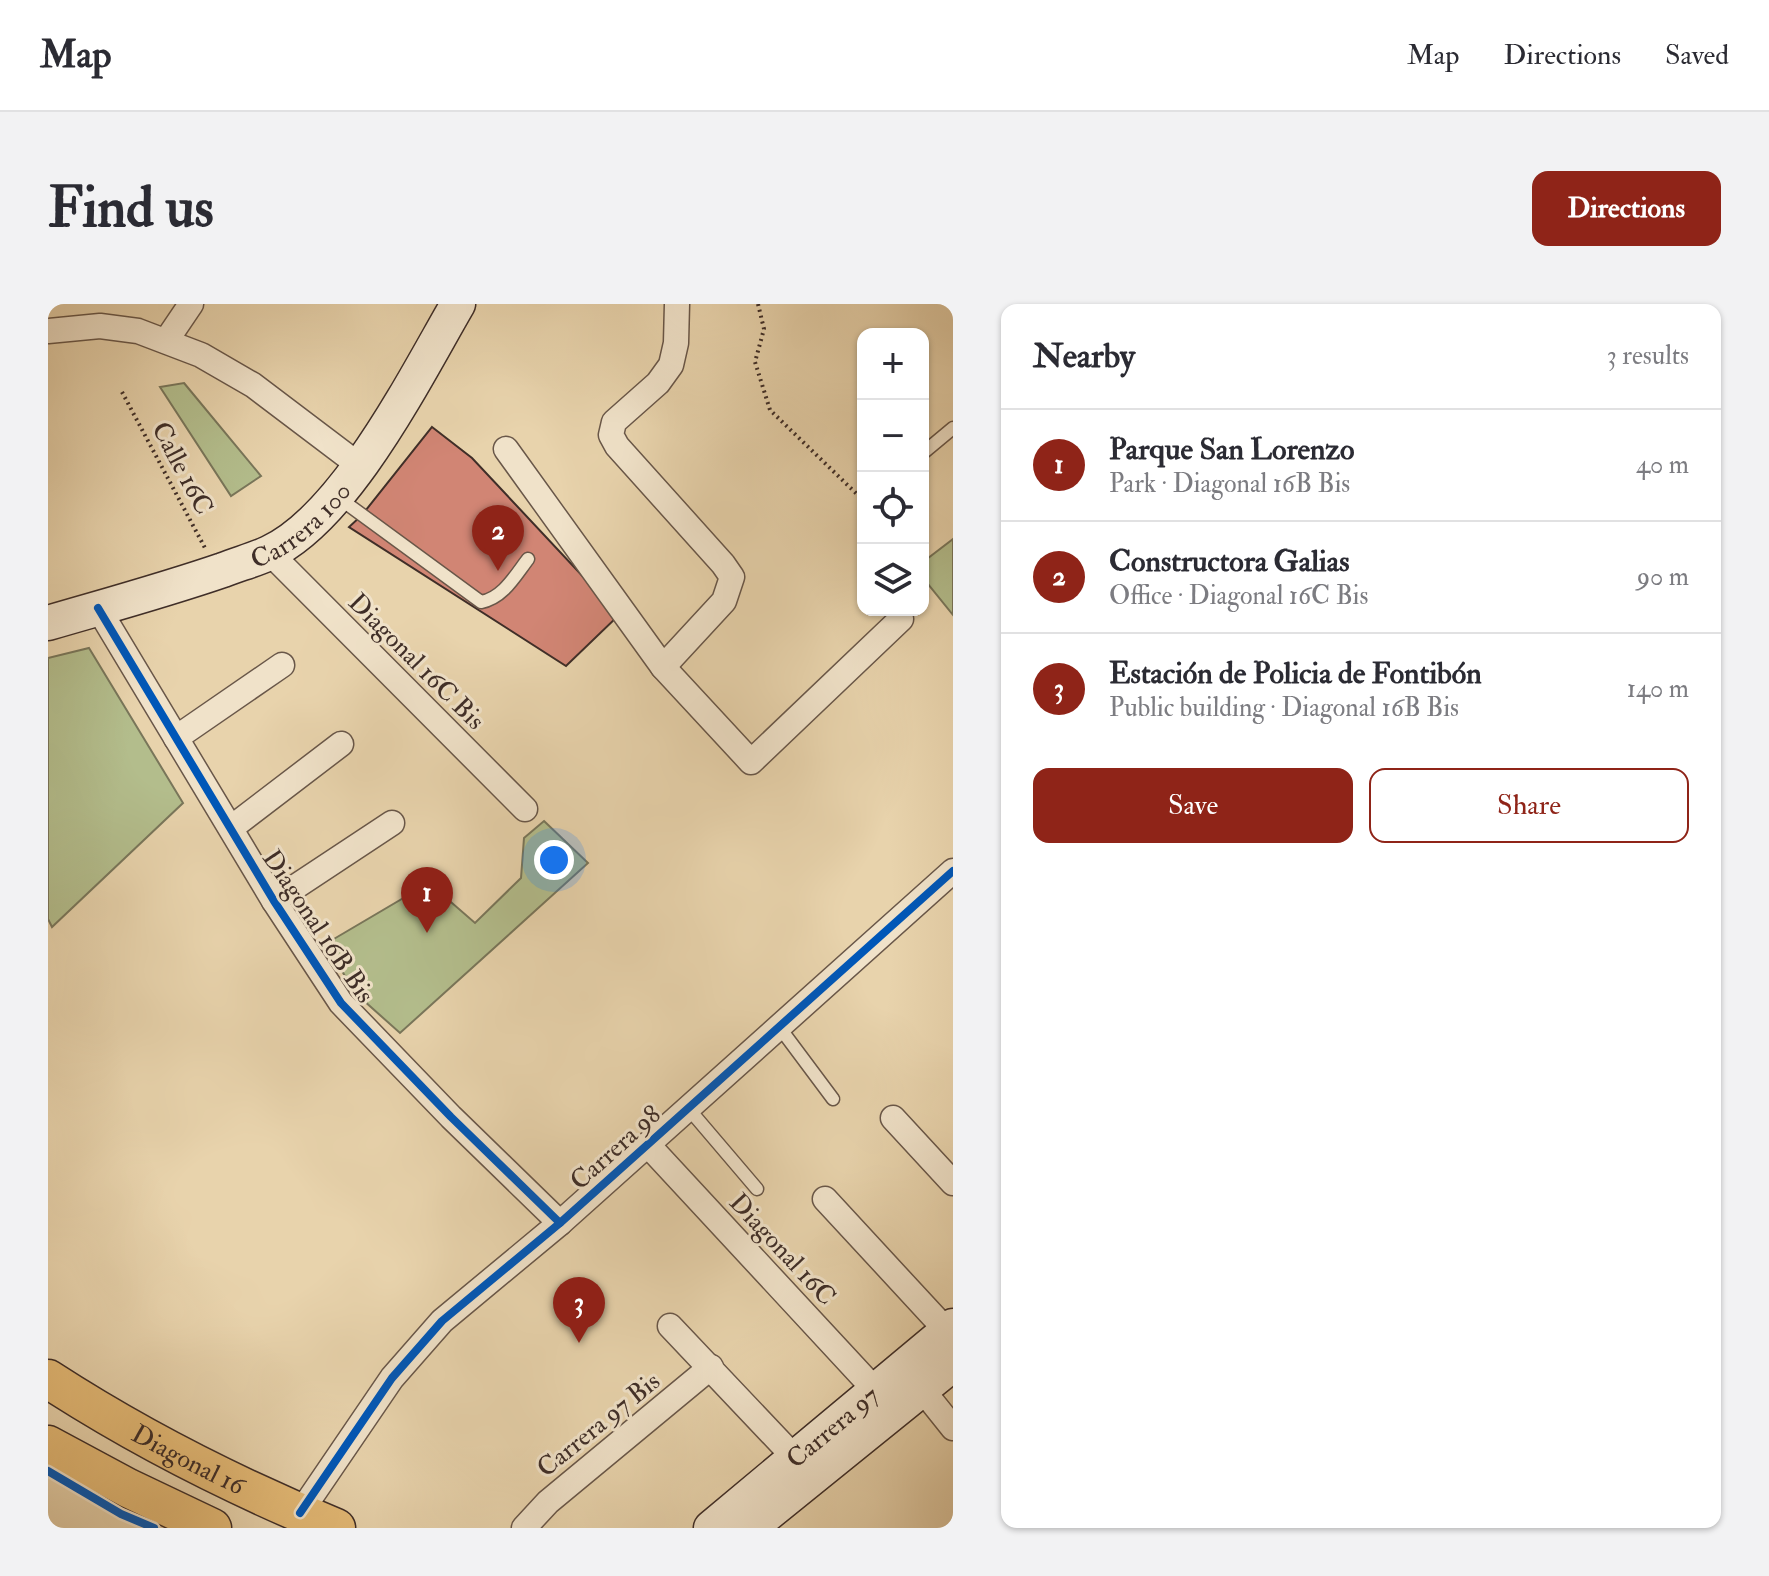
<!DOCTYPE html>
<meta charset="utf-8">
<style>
:root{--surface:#fff;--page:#f2f2f3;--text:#2b2b33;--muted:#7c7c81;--line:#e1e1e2;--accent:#8f2418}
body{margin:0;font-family:"IM FELL Double Pica",serif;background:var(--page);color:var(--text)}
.controls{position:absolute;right:24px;top:24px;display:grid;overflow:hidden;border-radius:16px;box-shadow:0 2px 6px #0004}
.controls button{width:72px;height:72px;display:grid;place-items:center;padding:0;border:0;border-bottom:2px solid var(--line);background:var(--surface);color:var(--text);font:40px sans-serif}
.you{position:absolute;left:506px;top:556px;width:28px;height:28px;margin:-20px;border:6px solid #fff;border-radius:50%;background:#1a73e8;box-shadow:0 0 0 12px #1a73e833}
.badge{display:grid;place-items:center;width:52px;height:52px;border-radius:50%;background:var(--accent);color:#fff;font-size:26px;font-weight:700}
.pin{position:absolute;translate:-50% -66px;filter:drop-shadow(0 2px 4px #0008)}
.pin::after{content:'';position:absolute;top:42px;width:28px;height:24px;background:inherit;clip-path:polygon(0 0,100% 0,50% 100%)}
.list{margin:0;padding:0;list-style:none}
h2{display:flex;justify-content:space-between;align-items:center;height:104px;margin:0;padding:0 32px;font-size:34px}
h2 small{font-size:26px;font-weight:400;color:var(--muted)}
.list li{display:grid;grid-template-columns:52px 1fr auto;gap:24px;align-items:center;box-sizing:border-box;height:112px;padding:0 32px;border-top:2px solid var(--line)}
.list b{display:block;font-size:30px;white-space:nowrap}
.list p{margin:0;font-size:26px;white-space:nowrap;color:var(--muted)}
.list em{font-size:26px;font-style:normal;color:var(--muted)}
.actions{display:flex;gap:16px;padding:24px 32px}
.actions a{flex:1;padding:18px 0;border:2px solid var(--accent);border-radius:16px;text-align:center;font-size:28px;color:var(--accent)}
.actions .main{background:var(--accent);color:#fff}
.icon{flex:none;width:44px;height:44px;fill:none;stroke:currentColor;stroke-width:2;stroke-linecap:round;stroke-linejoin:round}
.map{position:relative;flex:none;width:905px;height:1224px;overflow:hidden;border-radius:16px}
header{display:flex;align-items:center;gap:48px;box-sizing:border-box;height:112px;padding:0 40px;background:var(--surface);border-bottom:2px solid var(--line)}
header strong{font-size:38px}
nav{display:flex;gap:44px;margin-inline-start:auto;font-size:28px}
.intro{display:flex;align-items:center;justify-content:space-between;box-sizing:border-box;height:192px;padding:0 48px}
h1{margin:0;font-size:56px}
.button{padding:20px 36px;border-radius:16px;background:var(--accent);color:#fff;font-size:28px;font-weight:700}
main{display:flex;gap:48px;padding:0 48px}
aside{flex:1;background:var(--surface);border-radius:16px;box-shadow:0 2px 6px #0004}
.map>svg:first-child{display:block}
.green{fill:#b3bd8c;stroke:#79765a;stroke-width:2}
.building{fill:#d18574;stroke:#3f2e28;stroke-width:2}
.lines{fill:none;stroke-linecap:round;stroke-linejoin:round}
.lane-casing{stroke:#695749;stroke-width:15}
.street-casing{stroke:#695749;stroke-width:27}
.secondary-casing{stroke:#3f2e28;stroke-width:37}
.primary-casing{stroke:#3f2e28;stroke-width:41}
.path{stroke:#3f2e28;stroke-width:4;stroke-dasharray:2 4;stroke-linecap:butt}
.lane{stroke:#f0e2c9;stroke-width:12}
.street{stroke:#f0e2c9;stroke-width:24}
.secondary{stroke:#f0e2c9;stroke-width:34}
.primary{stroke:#e4ba76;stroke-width:38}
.cycleway-casing{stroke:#f0e2c9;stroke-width:13}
.cycleway{stroke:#0057b8;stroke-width:8}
.labels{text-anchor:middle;stroke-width:6;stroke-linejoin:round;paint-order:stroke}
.street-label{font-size:26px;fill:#3f2e28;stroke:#f0e2c9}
</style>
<header>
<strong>Map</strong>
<nav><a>Map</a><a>Directions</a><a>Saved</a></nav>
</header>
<div class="intro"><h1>Find us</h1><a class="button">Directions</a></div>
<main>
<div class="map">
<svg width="905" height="1224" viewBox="0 0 905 1224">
<rect width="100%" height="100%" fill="#e8d3ac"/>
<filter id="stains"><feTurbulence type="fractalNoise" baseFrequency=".0025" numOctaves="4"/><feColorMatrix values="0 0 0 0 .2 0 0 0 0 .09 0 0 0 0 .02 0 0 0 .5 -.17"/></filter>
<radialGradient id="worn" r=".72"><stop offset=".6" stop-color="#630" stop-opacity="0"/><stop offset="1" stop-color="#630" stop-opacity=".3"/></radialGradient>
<g class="green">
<path d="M136,79L213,172L183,192L112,83Z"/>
<path d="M905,235V311L875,274V258Z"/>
<path d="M41,344L135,499L4,623L0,615V354Z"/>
<path d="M496,517L540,559L352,729L305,687L279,639L381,579L427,619L473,574L476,534Z"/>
</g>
<path class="building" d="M384,123L424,154L571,311L518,362L301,223L314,211Z"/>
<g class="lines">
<g class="lane-casing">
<g id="lane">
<path d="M875,149L905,124"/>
<path d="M291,194L433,298C455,294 467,272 480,255"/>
<path d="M732,724L785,795"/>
<path d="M640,804L709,885"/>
</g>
</g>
<g class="street-casing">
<g id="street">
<path d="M0,27L52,22L90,27L153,51L205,81L312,162"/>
<path d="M118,37L143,0"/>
<path d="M458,145L615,363L703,458L853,315"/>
<path d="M222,249L477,505"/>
<path d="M50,304L226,597L293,699L403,813L512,919"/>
<path d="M615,363L676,297L684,273L675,260L569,142L563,131L566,118L610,79L623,61L628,39L629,0"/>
<path d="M128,434L234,361"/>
<path d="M183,524L293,440"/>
<path d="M226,597L344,519"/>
<path d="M845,814L905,879"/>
<path d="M600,841L828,1087"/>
<path d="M777,895L899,1027"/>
<path d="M622,1022L747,1154"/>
<path d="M865,1074L905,1124"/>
<path d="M252,1209L344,1074L394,1017L512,919L905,567"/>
<path d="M476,1224L500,1198L663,1063"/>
</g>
</g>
<g class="secondary-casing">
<g id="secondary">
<path id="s1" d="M0,319C58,302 117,286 175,266C190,260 206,256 221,249C298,213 368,72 410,0"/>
<path id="s2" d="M663,1224L905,1022"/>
<path d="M702,1224L905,1060"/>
</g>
</g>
<g class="primary-casing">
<g id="primary">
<path id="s3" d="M0,1075C91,1134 188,1183 288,1224"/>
<path d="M0,1141L80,1184L164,1224"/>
</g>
</g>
<g class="path">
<path d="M710,0L716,25L707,58L722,106L815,196"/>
<path d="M74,88L157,244"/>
</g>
<use href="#lane" class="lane"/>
<use href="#street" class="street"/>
<use href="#secondary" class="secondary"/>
<use href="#primary" class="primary"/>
<g class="cycleway-casing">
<g id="cycleway">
<path d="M50,304L226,597L293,699L403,813L512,919"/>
<path d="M0,1167L73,1210L106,1224"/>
<path d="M252,1209L344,1074L394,1017L512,919L905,567"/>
</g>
</g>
<use href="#cycleway" class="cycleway"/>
</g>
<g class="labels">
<g class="street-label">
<text transform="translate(135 164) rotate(62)" y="9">Calle 16C</text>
<text dy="9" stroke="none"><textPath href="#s1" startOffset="274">Carrera 100</textPath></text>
<text transform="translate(369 357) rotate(45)" y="9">Diagonal 16C Bis</text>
<text transform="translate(271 622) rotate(56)" y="9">Diagonal 16B Bis</text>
<text transform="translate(567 843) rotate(-42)" y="9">Carrera 98</text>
<text transform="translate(735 945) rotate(47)" y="9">Diagonal 16C</text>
<text transform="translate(550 1120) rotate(-39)" y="9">Carrera 97 Bis</text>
<text dy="9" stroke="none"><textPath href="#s2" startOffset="158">Carrera 97</textPath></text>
<text dy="9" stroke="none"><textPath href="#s3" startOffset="162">Diagonal 16</textPath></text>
</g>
</g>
<rect width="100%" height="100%" filter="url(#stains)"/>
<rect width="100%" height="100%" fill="url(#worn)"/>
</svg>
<div class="controls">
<button>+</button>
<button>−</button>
<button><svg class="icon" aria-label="locate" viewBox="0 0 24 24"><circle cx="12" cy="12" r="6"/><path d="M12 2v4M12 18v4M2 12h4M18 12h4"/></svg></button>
<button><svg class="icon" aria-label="layers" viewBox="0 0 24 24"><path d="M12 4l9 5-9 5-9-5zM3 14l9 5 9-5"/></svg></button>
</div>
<div class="you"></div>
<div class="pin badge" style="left:379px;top:629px">1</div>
<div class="pin badge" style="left:450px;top:267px">2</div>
<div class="pin badge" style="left:531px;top:1039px">3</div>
</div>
<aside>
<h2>Nearby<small>3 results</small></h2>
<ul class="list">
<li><span class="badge">1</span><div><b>Parque San Lorenzo</b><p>Park · Diagonal 16B Bis</p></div><em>40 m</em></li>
<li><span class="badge">2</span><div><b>Constructora Galias</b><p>Office · Diagonal 16C Bis</p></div><em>90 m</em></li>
<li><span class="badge">3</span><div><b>Estación de Policia de Fontibón</b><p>Public building · Diagonal 16B Bis</p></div><em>140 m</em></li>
</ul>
<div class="actions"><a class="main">Save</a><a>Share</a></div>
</aside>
</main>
